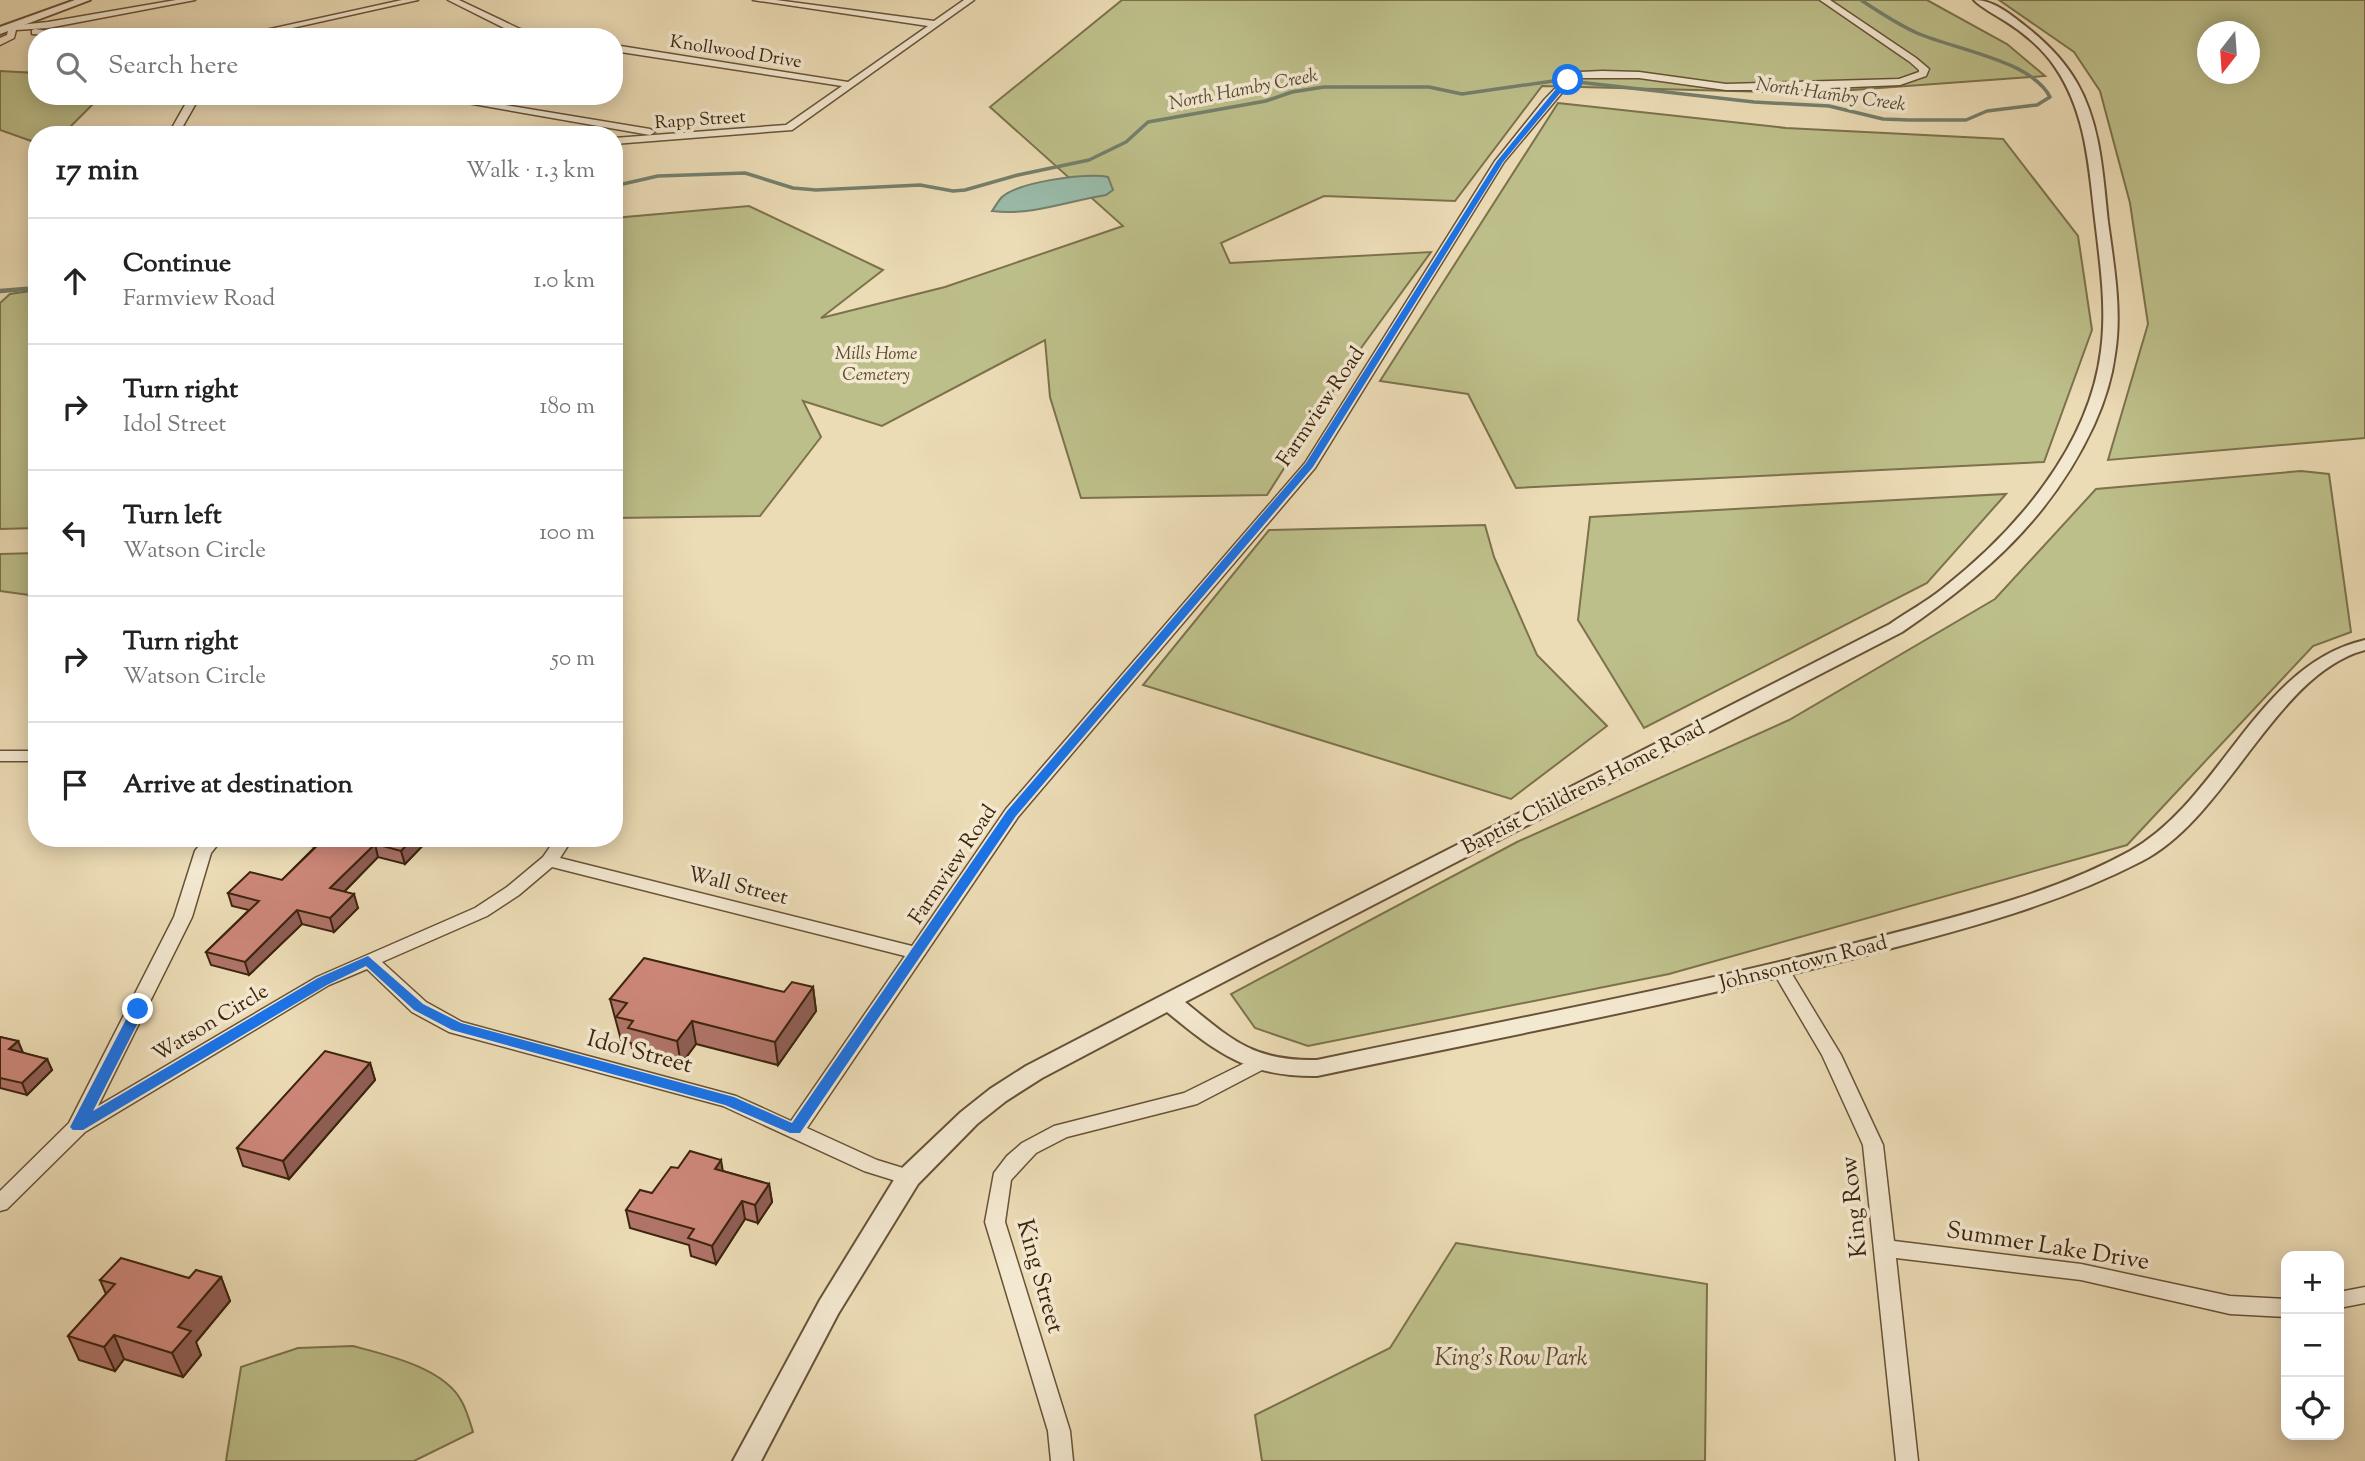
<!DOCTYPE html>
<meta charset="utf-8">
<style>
:root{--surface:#fff;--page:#f2f2f2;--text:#222;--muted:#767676;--line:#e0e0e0}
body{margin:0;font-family:"Sorts Mill Goudy",serif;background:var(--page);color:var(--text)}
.controls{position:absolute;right:21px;bottom:21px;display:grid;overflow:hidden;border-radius:14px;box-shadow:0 4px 18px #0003}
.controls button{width:63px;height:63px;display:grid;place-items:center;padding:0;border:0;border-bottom:2px solid var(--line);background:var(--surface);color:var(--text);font:35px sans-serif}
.compass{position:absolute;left:2197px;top:21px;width:63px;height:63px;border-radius:50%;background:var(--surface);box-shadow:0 4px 18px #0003;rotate:197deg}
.stop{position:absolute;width:21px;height:21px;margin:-16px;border:5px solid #1a73e8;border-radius:50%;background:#fff}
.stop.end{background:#1a73e8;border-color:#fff;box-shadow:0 2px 7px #0008}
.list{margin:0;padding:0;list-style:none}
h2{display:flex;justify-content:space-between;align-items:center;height:91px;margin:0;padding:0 28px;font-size:30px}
h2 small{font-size:23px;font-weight:400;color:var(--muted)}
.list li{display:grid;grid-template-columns:46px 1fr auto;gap:21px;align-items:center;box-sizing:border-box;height:126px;padding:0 28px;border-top:2px solid var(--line)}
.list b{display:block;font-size:26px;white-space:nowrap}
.list p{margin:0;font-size:23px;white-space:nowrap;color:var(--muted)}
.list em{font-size:23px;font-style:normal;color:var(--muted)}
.icon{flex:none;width:38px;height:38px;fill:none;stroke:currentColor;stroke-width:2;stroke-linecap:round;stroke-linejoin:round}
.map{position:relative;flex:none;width:2365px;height:1461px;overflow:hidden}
.search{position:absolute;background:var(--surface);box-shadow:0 4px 18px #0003;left:28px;top:28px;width:595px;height:77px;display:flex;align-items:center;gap:18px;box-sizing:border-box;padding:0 24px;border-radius:28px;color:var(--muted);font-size:26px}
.panel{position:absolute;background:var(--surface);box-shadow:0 4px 18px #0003;left:28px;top:126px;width:595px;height:721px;border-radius:28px}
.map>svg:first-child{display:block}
.green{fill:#bdbf8a;stroke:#7c724c;stroke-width:2;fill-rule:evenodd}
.water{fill:#99bcab;stroke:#747f6c;stroke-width:2}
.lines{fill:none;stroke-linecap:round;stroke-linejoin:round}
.stream-far1{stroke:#747f6c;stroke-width:3.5}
.stream{stroke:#747f6c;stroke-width:4.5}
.minor-casing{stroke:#685237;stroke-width:3}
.tertiary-casing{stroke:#685237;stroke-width:4}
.minor{fill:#f3e8d0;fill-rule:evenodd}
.tertiary{fill:#f3e8d0;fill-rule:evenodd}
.wall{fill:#b07469;stroke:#3c240d;stroke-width:2}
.shaded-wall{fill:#905e55;stroke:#3c240d;stroke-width:2}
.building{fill:#cd877a;stroke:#3c240d;stroke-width:2}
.route{fill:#1a73e8}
.labels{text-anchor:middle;stroke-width:7;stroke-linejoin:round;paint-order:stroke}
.far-street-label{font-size:18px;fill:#3c240d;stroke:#f3e8d0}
.far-park-label{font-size:18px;font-style:italic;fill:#5c4b2c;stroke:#f3e8d0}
.far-water-label{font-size:19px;font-style:italic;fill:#534a34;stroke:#f3e8d0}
.street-label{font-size:21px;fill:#3c240d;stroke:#f3e8d0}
.near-street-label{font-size:24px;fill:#3c240d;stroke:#f3e8d0}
.near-park-label{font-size:24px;font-style:italic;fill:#5c4b2c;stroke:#f3e8d0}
</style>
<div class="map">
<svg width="2365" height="1461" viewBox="0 0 2365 1461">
<rect width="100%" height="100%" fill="#ecdcb6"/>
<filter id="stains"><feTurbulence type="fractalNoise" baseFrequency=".00286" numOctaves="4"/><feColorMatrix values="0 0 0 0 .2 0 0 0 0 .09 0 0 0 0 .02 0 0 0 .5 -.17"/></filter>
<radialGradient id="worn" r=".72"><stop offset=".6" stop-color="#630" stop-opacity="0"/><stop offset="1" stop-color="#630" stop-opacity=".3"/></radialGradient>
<g class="green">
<path d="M1122,0H1927L2007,44L2045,76L1811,93L1542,86L1455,201L1324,196L1221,243L1230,263L1431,252L1356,355L1267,495L1081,498L1050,397L1045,340L882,426L803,401L821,437L760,516L614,518V218L749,206L883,270L821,318L945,287L1123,226L990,107Z"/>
<path d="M1999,0H2365V438L2108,460L2148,324L2130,203L2100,91L2074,52ZM2208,32H2250V74H2208Z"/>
<path d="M0,71L37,73V96H101L62,135H37V143L0,130Z"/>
<path d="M1558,103L1786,128L2003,139L2078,236L2092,330L2044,462L1516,488L1468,394L1380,381Z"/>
<path d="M37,290V528L0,529V303L10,294Z"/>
<path d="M2301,471L2329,474L2351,632L2313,646L2127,845L1669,974L1308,1046L1255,1028L1231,994L1517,842L1789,720L1995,599L2096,489Z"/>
<path d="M2006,494L1927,583L1644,728L1578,620L1590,517Z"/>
<path d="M1485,525L1494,557L1537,655L1607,726L1511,799L1143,685L1269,530Z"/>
<path d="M37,553V596L0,591V554Z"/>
<path d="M1456,1243L1707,1284L1705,1461H1262L1255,1415L1390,1348Z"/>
<path d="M353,1346C387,1355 445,1368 462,1402C467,1411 470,1422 473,1432L414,1461H226L241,1367L298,1348Z"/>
</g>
<path class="water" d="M1102,176L1108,177L1113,190L1106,195C1068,201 1032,216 992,211C995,207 998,201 1002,197C1021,181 1078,175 1102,176Z"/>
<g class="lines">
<path class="stream-far1" d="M614,186L658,176L745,173L793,188L816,190L920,185L953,191L965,190L1018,175L1089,160L1126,142L1148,122L1266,101L1292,92L1324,87H1429L1462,94L1560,80L1754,102L1829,106L1883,119L1909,120H1966L1987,111L2037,105L2050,97C2031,60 1953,49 1917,33C1897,24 1879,12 1861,0"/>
<path class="stream" d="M0,291L37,288"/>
<g class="minor-casing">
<g id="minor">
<path d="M176,0H195L48,28L16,30L14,38L0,45V38L7,35L9,26L48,22Z"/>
<path d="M402,0H418L252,37H234Z"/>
<path d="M448,0H459L520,29L547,37L514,33Z"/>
<path d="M753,0H776L934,21L964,0H974L792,130L614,144V138L786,125L842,86L614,51V45L848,82L928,26Z"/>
<path d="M1820,0H1830L1916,58L1929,69L1926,76L1900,85L1782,90H1726L1639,78H1581L1571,82L1504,162L1315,468L1018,817L807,1128L877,1160L916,1172L919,1177L916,1182L909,1185L864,1171L723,1106L449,1032L412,1012L367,969L329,985L85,1132L7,1209L0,1211V1191L69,1123L174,917L195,851L205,838H223L211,853L192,917L98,1106L317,977L475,908L507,887L543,857L556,838H573L560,858L912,946L1006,809L1305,463L1495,161L1544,100L1565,78L1580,72L1602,71L1639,72L1726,84L1899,79L1919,72V70L1910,62ZM552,867L905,956L791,1121L736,1096L462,1022L426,1002L382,962L487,916L519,895Z"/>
<path d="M35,29L67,34L71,37L32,34V30Z"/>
<path d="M190,96H200L178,135H168Z"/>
<path d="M427,96H451L650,129L655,132L650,135Z"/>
<rect x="0" y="751" width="37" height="10"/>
<path d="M1781,964L1787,966L1841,1055L1883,1145L1894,1241L2081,1264L2230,1296L2286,1299V1317L2230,1314L2081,1280L1896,1258L1918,1461H1896L1863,1145L1822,1055L1772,970L1775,966Z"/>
<path d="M1257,1057L1264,1059L1267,1064L1264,1069L1197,1104L1067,1137L1036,1153L1011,1180L1005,1222L1070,1431L1073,1461H1051L1048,1431L985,1222L994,1173L1007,1156L1022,1143L1054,1126L1184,1093Z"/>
<path d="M2365,1287V1303L2339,1308V1292Z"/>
</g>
</g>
<g class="tertiary-casing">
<g id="tertiary">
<path d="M75,0H90L0,34V27Z"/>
<path d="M1974,0C1993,0 2010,14 2024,25C2046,42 2064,60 2077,83C2101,125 2103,176 2108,222C2114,266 2122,311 2115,354C2112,378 2104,403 2094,425C2051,518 1985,575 1902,632L1185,1002C1233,1041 1253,1061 1317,1060C1502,1021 1688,987 1871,939C1958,916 2050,895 2130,851C2222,799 2257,665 2365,640V650C2275,674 2227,818 2142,861C2055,906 1961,930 1866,955C1685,1003 1500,1037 1317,1076C1249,1077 1218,1054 1167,1012L1042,1078L1006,1101L977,1124L918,1184L838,1314L761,1461H733L820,1300L900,1170L961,1112L990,1089L1026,1066L1161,996L1890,624C1907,612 1926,602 1942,589C2016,531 2089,447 2101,351C2107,307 2100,263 2095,219C2089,167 2086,112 2055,67C2043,49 2023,32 2005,21C1994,14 1982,8 1974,0Z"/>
</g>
</g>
<use href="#minor" class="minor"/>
<use href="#tertiary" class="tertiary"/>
</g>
<g class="wall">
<path d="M305,838H430L405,864L378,857L344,892L358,908L334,932L302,924L249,975L211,965L206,952L249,910L232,906L228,893L282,880L315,847L307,845Z"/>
<path d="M813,987L816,1011L778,1065L696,1044L681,1064L633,1052L631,1043L621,1040L610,999L784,992Z"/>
<path d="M0,1037L18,1041L23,1053L47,1059L52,1070L27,1095L0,1088Z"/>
<path d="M370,1063L375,1080L289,1179L243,1166L237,1148Z"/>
<path d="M723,1171L769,1184L772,1202L758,1223L745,1219L716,1264L691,1256L689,1245L630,1228L626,1210L652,1193Z"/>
<path d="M221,1277L230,1301L196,1342L201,1355L183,1377L124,1359L115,1371L79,1360L68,1336L106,1294L100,1280Z"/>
</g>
<g class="shaded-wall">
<path d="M413,838H430L405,864L401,851Z"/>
<path d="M375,844L378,857L334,902L330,888Z"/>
<path d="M354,894L358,908L334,932L330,918Z"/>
<path d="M297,910L302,924L249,975L245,962Z"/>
<path d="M813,987L816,1011L778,1065L775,1042Z"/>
<path d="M692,1021L696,1044L681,1064L677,1041Z"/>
<path d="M18,1041L23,1053L9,1049Z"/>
<path d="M47,1059L52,1070L27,1095L22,1083Z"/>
<path d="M370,1063L375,1080L289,1179L283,1161Z"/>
<path d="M721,1160L724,1178L715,1169Z"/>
<path d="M769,1184L772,1202L758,1223L755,1205Z"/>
<path d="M742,1201L745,1219L716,1264L712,1246Z"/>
<path d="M221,1277L230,1301L196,1342L201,1355L183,1377L172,1353L178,1327Z"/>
<path d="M114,1335L124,1359L115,1371L104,1347Z"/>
</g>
<g class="building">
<path d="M325,838H413L401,851L375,844L330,888L354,894L330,918L297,910L245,962L206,952L259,901L228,893L250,872L282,880Z"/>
<path d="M644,958L784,992L792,982L813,987L775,1042L692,1021L677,1041L628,1028L633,1021L616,1017L627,1003L610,999Z"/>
<path d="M0,1037L18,1041L9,1049L47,1059L22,1083L0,1078Z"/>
<path d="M325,1051L370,1063L283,1161L237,1148Z"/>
<path d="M690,1151L721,1160L715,1169L769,1184L755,1205L742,1201L712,1246L688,1238L694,1229L626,1210L640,1190L652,1193L671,1167L678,1168Z"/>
<path d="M121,1258L189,1278L196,1270L221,1277L178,1327L191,1331L172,1353L114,1335L104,1347L68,1336L115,1284L100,1280Z"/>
</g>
<path class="route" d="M1565,78L1571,80L1503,162L1313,467L1016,816L800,1133H790L725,1105L452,1030L414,1010L366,966L327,985L83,1130H73L70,1127L133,1006L138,1004L145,1009L93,1111L318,978L368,956L423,1004L461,1023L734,1097L792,1123L1007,811L1306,463L1497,161Z"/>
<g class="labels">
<g class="far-street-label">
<text transform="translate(736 51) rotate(9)" y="6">Knollwood Drive</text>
<text transform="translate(700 119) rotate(-4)" y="6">Rapp Street</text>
</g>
<g class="far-park-label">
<text x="876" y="359">Mills Home<tspan x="876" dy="21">Cemetery</tspan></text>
</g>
<g class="far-water-label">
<text transform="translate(1243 88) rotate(-11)" y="7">North Hamby Creek</text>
<text transform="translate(1831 93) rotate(8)" y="7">North Hamby Creek</text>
</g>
<g class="street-label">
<text transform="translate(1320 406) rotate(-56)" y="7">Farmview Road</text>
<text transform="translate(1583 787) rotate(-27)" y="7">Baptist Childrens Home Road</text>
<text transform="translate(952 864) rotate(-56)" y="7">Farmview Road</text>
<text transform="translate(738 885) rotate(14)" y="7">Wall Street</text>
<text transform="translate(1803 962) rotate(-14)" y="7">Johnsontown Road</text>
<text transform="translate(210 1022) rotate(-31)" y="7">Watson Circle</text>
</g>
<g class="near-street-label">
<text transform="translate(640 1051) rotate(15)" y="8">Idol Street</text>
<text transform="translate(1853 1207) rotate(-96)" y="8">King Row</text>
<text transform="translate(2048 1245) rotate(9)" y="8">Summer Lake Drive</text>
<text transform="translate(1041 1276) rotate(74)" y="8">King Street</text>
</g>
<g class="near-park-label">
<text x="1511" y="1365">King's Row Park</text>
</g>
</g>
<rect width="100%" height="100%" filter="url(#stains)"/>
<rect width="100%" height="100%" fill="url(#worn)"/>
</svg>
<div class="controls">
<button>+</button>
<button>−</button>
<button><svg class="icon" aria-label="locate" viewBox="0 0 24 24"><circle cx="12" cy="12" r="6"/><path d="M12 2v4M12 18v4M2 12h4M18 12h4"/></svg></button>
</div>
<svg class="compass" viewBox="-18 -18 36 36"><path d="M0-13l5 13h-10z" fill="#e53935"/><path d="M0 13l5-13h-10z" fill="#767676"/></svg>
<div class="stop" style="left:1568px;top:80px"></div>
<div class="stop end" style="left:138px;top:1009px"></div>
<div class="search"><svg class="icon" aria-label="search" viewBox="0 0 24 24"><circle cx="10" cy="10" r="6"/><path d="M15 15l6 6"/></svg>Search here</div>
<section class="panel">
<h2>17 min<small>Walk · 1.3 km</small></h2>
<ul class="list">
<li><svg class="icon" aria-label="ahead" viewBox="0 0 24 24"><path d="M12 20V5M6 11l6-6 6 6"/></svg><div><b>Continue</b><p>Farmview Road</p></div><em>1.0 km</em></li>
<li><svg class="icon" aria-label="right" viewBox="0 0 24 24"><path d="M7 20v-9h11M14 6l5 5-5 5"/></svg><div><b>Turn right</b><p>Idol Street</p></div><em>180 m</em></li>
<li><svg class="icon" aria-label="left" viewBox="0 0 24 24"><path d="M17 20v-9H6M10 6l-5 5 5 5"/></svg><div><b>Turn left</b><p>Watson Circle</p></div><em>100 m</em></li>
<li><svg class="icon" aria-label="right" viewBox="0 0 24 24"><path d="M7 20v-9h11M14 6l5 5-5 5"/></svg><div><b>Turn right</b><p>Watson Circle</p></div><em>50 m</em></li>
<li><svg class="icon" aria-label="arrive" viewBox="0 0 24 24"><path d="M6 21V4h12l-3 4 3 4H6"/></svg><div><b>Arrive at destination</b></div></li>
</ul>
</section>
</div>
